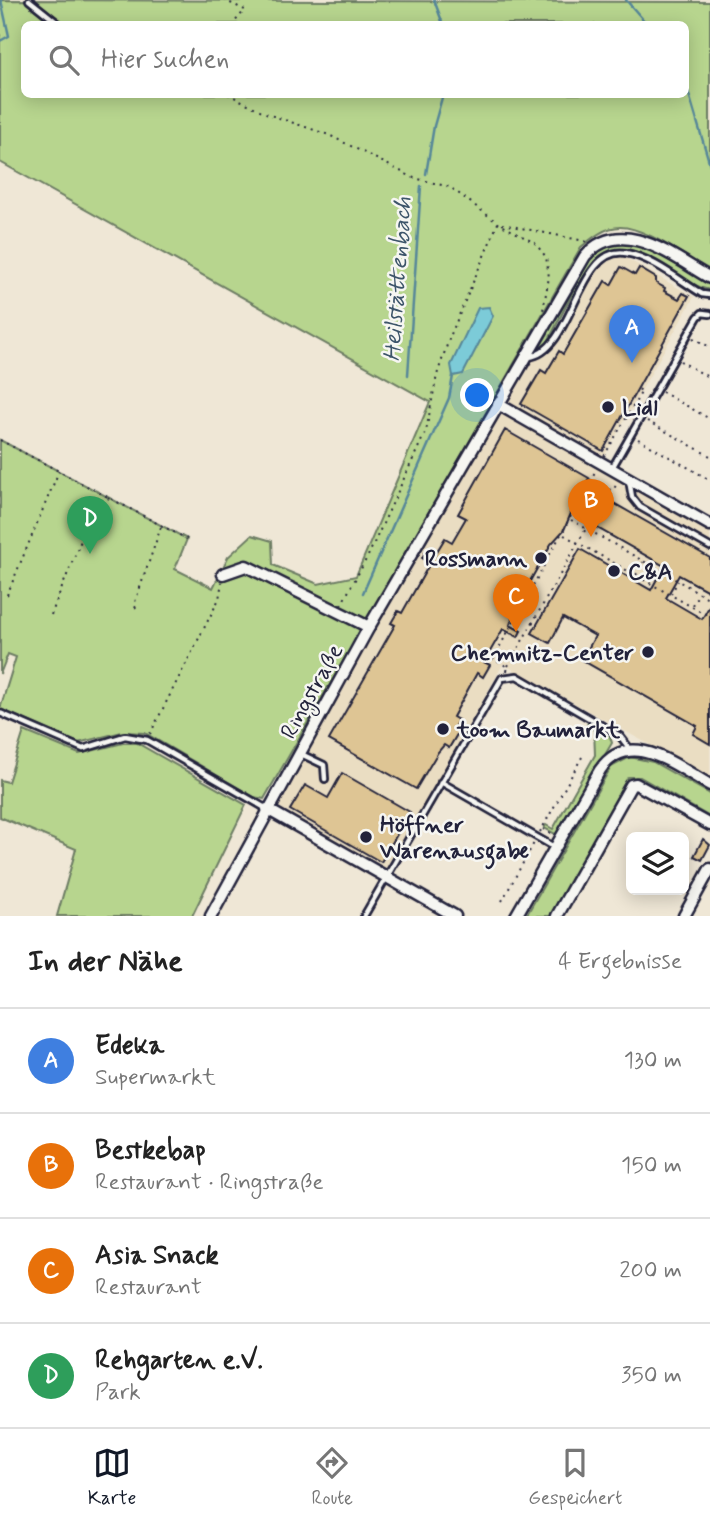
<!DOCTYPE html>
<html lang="de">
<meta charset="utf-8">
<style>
:root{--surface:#fff;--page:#f6f6f6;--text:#222;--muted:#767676;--line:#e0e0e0;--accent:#111827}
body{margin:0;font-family:Mynerve,sans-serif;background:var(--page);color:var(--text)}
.controls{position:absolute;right:21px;bottom:21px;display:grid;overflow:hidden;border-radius:10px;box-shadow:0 4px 18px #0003}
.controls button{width:63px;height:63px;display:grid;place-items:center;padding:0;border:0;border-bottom:2px solid var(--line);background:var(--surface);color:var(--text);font:35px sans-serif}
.you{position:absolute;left:478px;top:396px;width:24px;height:24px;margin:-18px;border:5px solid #fff;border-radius:50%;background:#1a73e8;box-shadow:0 0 0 10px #1a73e833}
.badge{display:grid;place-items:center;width:46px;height:46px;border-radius:50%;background:var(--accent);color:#fff;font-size:23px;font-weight:700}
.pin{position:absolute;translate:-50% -58px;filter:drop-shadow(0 2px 4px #0008)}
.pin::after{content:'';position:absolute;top:37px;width:24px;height:21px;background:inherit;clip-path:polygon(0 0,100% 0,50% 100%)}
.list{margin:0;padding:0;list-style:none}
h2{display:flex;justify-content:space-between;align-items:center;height:91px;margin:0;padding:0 28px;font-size:30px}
h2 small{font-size:23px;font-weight:400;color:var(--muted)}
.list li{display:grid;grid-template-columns:46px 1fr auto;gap:21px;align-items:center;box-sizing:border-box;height:105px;padding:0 28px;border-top:2px solid var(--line)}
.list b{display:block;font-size:26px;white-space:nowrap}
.list p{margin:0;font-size:23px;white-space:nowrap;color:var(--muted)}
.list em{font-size:23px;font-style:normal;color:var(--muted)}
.icon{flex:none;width:38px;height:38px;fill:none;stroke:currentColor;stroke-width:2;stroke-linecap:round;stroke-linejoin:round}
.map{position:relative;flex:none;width:710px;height:916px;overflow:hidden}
.search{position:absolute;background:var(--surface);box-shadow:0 4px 18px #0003;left:21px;right:21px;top:21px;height:77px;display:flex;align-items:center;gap:18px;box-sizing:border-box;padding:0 24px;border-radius:10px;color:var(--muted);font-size:26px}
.sheet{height:511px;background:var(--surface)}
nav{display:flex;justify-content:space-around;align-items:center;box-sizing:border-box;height:98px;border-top:2px solid var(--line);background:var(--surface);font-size:19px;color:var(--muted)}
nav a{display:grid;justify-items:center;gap:4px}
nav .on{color:var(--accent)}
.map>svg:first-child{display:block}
.built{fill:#eaddc2}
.green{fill:#b7d58e;stroke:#6c7c64;stroke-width:2;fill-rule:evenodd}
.water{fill:#7bcbd8;stroke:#578799;stroke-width:2}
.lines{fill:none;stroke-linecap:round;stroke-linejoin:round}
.stream{stroke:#578799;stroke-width:2.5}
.building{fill:#dec594;stroke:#22223b;stroke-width:2}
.service-casing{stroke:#22223b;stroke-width:10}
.minor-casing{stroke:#22223b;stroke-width:15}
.path{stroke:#22223b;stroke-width:2;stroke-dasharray:2 5;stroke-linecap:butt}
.service{stroke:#f6f6f2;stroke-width:4.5}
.minor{stroke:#f6f6f2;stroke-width:10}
.poi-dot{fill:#22223b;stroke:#f6f6f2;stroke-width:2.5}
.labels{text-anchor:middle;stroke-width:5;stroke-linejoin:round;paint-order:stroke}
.poi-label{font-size:23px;font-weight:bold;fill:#22223b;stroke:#f6f6f2;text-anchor:start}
.street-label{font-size:23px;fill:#22223b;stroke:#f6f6f2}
.water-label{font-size:24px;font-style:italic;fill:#3d556a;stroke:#f6f6f2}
</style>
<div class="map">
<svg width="710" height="916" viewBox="0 0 710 916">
<rect width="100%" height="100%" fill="#efe7d6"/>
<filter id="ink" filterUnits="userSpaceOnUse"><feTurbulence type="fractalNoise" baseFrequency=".0143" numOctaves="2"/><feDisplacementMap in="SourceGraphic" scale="14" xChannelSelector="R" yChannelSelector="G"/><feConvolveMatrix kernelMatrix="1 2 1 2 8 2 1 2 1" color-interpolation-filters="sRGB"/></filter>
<g filter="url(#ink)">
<path class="built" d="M612,250L694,297L601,462L710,527V778L503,664L388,872L273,806L517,382Z"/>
<g class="green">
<path d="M0,0L710,2V270C686,258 646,227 620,227C605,227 592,238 581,247L264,799L254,797L145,733L122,732L78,743L0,709L16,657L8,654L0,674V440L187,539L175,569L213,588L228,557L252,535L272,541L273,565L318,584L356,576L430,402L0,162ZM24,24H686V94H24Z"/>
<path d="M624,242L647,248L710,284V290C684,284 662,263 637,252C592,233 562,318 544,349H539L592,256L612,243Z"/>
<path d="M589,721L609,734L612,743L557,835L544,828L546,825L553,829L595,755L594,729L586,727Z"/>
<path d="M24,731L79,754L123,743H137L246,805L192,916H57L76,849L0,817V780L8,782Z"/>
<path d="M630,757L653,762L710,794V817L640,777H628L551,916H526L611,767Z"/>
</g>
<path class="water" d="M489,307L493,316L463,374L453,376L451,365L478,308Z"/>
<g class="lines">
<g class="stream">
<path d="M434,0L443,24"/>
<path d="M626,0L647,24"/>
<path d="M0,41L9,36L1,0"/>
<path d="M686,84L710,165"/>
<path d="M426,174L434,126L443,94"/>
<path d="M408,375L421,186"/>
<path d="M363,593L449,398L453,376"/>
</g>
</g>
<g class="building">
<path d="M621,267L635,275L639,268L656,278V283L665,288L664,291L679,299L683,293L689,296L603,451L521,404L541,370L546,373L559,351L563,354L605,281L611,285Z"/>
<path d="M505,430L589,478L581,492L605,506L608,500L710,558V592L679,575L666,598L702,619L710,605V744L693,734L697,726L582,660L595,636L563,618L550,643L532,633L580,549L651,590L664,566L594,526L601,512L577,499L564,530L551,544L517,604L510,625L521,631L518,637L503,629L484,662L490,665L483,677L477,673L453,717L458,720L454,728L459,731L449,748L444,745L438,752L416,789L329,740L395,625L391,623L398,611L402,613L430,563L422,558L426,551L434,556L445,538L452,542L466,518L458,514Z"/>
<path d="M342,773L410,812L381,862L290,810L305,785L328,798Z"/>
<path d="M703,839L710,845L702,860L694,856Z"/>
</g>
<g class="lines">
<g class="service-casing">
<g id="service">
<path d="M29,0L59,24"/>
<path d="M529,357C574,351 577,245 626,253C653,258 679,280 702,294L710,295"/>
<path d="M612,468L698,317L702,313L710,314"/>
<path d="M629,480L632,497L640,507L710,547"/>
<path d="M0,713L83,749L125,736L147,740L267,809"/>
<path d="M299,753L324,765L325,779"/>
<path d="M441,782L554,847"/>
<path d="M364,916L502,678L517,676L620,736L630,749"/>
</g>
</g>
<g class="minor-casing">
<g id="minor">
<path d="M498,404L710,525"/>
<path d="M223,574L246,566L369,627"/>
<path d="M267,809L455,916"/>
<path d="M211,916L369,627L585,256C622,214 673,257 710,278"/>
<path d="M516,916L600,770C630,727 676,766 710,785"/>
<path d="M557,916L631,785L636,784L710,825"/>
<path d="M684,916L710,869"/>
</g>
</g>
<g class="path">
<path d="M224,0L245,10L233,24"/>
<path d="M228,94L270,115L329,135L414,178L450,187L498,223L535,243L546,257L549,277L543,310"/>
<path d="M502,224L589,242"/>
<path d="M693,338L710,347"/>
<path d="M680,361L710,378"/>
<path d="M662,392L710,419"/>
<path d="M647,421L710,456"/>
<path d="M638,439L710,480"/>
<path d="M0,440L187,539"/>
<path d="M604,456L642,391L638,389"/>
<path d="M594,482L607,490"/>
<path d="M571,520L710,599"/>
<path d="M564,535L710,617"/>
<path d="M636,575L643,562"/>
<path d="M671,594L678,581"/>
<path d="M7,595L59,471"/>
<path d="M341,605L368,556L426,431L437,375L449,339L498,223"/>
<path d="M692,605L699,593"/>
<path d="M136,608L134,605L161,527"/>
<path d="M51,615L96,503L110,498"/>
<path d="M508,666L608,490L614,489L617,483"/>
<path d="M507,671L508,667L493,659L596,470"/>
<path d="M150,734L219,599L222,582"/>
<path d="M543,829L554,835"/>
<path d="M540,832L582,757"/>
<path d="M502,901L534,843"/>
</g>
<use href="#service" class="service"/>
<use href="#minor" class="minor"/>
</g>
</g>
<g class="poi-dot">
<circle cx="608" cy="407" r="7"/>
<circle cx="541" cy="558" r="7"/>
<circle cx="614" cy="571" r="7"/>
<circle cx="648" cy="652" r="7"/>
<circle cx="443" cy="729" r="7"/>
<circle cx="366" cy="837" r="7"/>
</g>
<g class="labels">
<g class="poi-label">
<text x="622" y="415">Lidl</text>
<text x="527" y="566" text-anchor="end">Rossmann</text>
<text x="628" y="579">C&amp;A</text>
<text x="634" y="660" text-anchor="end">Chemnitz-Center</text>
<text x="457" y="737">toom Baumarkt</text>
<text x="380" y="832">Höffner<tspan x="380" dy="26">Warenausgabe</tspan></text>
</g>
<g class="street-label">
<text transform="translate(311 691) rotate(-61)" y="8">Ringstraße</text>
</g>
<g class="water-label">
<text transform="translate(397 279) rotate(-86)" y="8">Heilstättenbach</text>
</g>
</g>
</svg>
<div class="controls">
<button><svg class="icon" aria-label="layers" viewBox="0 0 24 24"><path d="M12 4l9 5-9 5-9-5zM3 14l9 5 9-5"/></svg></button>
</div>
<div class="you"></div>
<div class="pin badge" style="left:632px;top:363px;background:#3f7fe0">A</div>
<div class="pin badge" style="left:591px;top:537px;background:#e8710a">B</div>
<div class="pin badge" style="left:516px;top:632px;background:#e8710a">C</div>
<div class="pin badge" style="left:90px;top:554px;background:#2e9e5b">D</div>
<div class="search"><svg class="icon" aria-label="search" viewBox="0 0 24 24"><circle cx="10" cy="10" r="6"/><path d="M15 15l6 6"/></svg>Hier suchen</div>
</div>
<section class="sheet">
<h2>In der Nähe<small>4 Ergebnisse</small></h2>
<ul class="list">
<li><span class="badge" style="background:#3f7fe0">A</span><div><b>Edeka</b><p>Supermarkt</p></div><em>130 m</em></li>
<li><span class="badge" style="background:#e8710a">B</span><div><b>Bestkebap</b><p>Restaurant · Ringstraße</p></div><em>150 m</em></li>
<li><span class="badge" style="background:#e8710a">C</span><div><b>Asia Snack</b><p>Restaurant</p></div><em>200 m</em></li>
<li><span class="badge" style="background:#2e9e5b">D</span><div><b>Rehgarten e.V.</b><p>Park</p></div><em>350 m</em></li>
</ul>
</section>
<nav>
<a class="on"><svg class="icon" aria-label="map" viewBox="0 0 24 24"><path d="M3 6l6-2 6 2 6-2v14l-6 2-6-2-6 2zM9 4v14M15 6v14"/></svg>Karte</a>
<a><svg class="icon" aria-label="directions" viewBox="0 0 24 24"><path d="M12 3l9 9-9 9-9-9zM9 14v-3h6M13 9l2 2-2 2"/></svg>Route</a>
<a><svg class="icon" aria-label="saved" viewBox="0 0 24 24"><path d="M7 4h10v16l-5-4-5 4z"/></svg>Gespeichert</a>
</nav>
